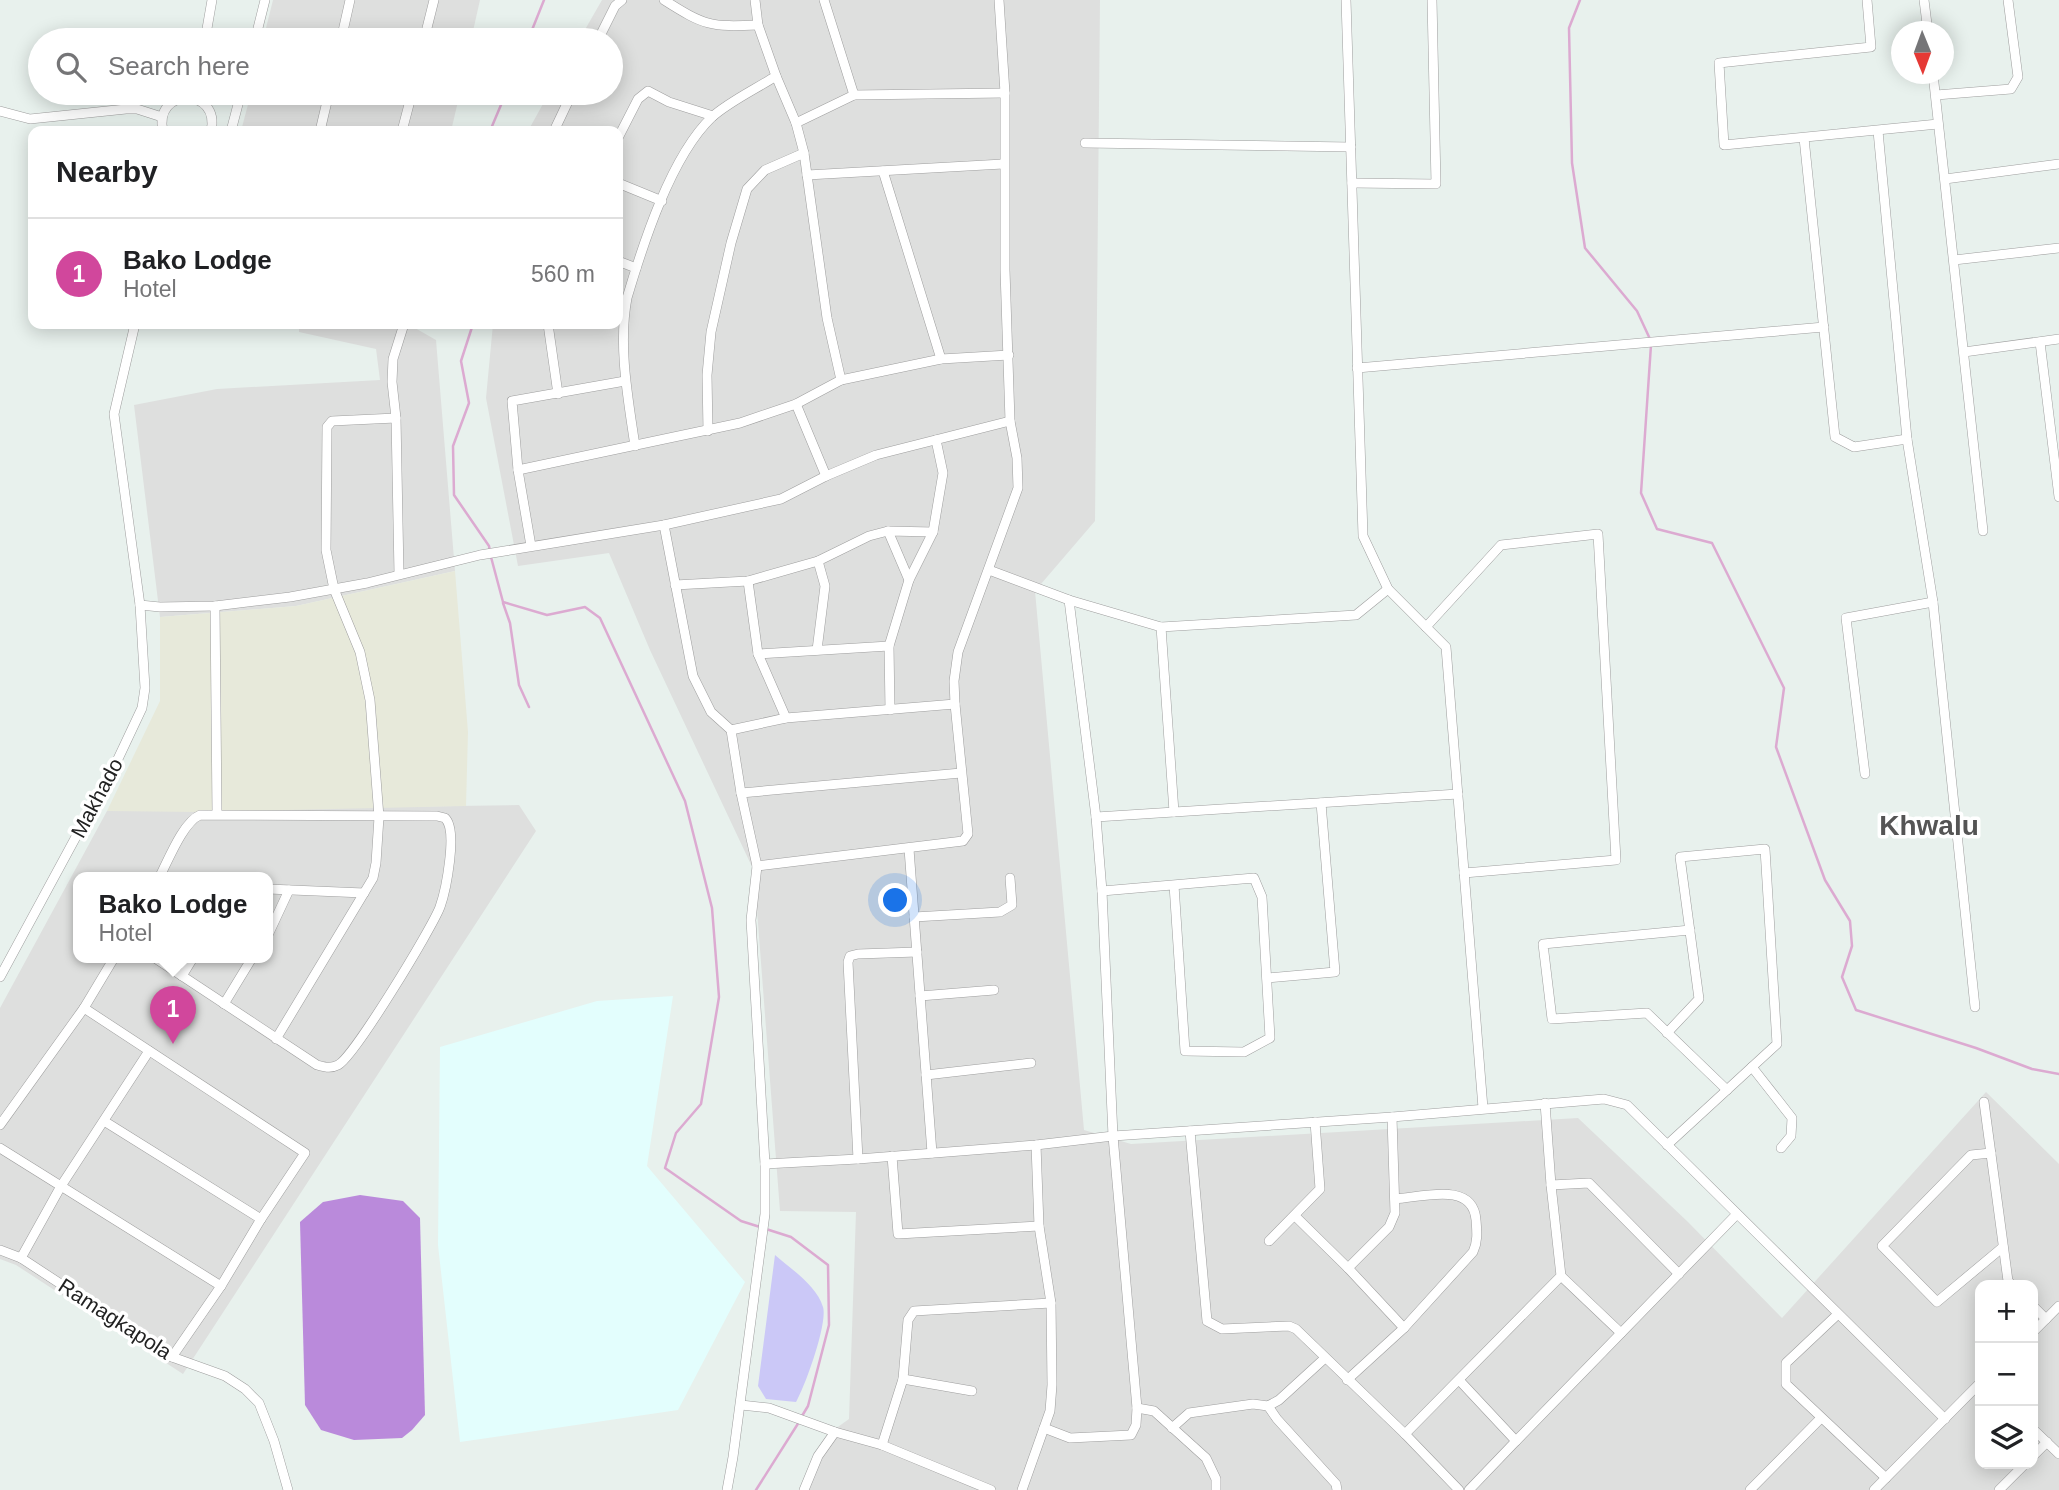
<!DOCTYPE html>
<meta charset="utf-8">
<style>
:root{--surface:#fff;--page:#f6f6f6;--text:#202124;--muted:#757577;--line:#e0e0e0;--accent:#0b8043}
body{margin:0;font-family:Helvetica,sans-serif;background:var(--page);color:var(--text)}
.controls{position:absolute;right:21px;bottom:21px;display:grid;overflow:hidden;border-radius:14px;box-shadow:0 4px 18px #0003}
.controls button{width:63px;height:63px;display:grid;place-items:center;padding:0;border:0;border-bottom:2px solid var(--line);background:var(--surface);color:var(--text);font:35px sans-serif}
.compass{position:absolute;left:1891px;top:21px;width:63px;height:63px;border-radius:50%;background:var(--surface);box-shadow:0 4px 18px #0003;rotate:179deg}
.you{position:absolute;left:896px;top:901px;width:24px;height:24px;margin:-18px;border:5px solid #fff;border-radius:50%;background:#1a73e8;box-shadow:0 0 0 10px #1a73e833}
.badge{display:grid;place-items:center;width:46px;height:46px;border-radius:50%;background:var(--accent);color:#fff;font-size:23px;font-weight:700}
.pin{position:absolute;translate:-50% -58px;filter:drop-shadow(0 2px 4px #0008)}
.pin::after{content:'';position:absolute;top:37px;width:24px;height:21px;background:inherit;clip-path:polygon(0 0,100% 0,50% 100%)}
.popup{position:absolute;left:73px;top:872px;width:200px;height:91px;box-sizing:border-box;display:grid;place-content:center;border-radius:14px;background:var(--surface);filter:drop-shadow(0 2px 5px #0005);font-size:23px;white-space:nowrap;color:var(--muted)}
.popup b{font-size:26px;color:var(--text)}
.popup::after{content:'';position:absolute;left:50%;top:100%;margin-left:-14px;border:14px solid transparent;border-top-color:var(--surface)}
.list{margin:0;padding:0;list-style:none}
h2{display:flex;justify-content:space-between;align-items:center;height:91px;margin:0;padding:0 28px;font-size:30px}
h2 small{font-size:23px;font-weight:400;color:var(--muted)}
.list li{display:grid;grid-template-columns:46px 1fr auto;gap:21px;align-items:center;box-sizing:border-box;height:112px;padding:0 28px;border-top:2px solid var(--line)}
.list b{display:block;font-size:26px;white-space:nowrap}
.list p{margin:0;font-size:23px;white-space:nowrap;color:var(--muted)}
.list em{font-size:23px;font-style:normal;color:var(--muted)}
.icon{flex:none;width:38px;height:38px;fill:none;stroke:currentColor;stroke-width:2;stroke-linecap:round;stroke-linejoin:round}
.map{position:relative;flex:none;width:2059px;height:1490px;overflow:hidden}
.search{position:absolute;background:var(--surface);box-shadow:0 4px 18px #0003;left:28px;top:28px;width:595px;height:77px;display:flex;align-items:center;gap:18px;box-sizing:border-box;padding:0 24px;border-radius:38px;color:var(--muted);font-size:26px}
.panel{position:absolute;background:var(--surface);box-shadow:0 4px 18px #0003;left:28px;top:126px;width:595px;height:203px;border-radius:14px}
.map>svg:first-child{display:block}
.residential{fill:#dedfde;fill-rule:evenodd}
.industrial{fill:#e7e9da}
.education{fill:#e3fefd}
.park{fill:#cbc8f7}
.pitch{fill:#ba8adb}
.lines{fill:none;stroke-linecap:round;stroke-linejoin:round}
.stream{stroke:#dcaad1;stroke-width:2.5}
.minor-casing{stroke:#9e9e9e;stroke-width:10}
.minor{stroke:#fff;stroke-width:9}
.labels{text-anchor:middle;stroke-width:7;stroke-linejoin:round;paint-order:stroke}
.street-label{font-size:21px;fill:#212121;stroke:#fff}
.district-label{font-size:28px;font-weight:bold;fill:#545454;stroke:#fff}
</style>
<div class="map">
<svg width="2059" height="1490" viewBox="0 0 2059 1490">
<rect width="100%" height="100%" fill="#e8f1ed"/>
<g class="residential">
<path d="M273,0H480L471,40H263Z"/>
<path d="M602,0H1100L1095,521L1035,591L1084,1130L1131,1144L1578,1118L1688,1222L1782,1318L1986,1092L2059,1164V1490H804L828,1434L849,1419L856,1212L780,1211L754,871L650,650L609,553L518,566L486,398L493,324H618V131H528L549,93H611V40H579ZM1980,1285H2033V1464H1980Z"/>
<path d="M251,93H460L451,131H241Z"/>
<path d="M299,324H408L436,340L455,571L296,606L160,617L134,405L217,389L380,380L376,349L299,332Z"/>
<path d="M519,805L536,831L183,1374L16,1265L0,1259V1008L107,811ZM78,878H268V958H78Z"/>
</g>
<path class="industrial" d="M455,571L468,732L466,806L197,812L107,811L160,701V617L296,606Z"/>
<path class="education" d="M673,996L647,1166L745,1282L678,1410L460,1442L438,1245L440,1047L597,1001Z"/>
<path class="park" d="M775,1255C791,1269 817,1286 823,1307C828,1323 805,1387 796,1402L766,1399L758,1386Z"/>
<path class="pitch" d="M360,1195L403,1201L420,1218L425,1415L412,1430L402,1438L354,1440L321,1430L305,1405L300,1222L323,1202Z"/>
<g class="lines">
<g class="stream">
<path d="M1580,0L1569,28L1572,163L1585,248L1637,311L1650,339"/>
<path d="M528,40L544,0"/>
<path d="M490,131L506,93"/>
<path d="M473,324L461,361L469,403L453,446L454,495L489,546L490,551"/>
<path d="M1651,345L1641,493L1657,529L1712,543L1784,688L1776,747L1825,880L1850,921L1852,946L1842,977L1856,1010L1976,1048L2032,1069L2059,1074"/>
<path d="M491,557L503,602L547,615L585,607L600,618L685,801L712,908L719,997L701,1104L676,1133L665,1168L741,1221L760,1227"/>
<path d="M503,603L510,623L519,685L529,707"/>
<path d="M766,1229L791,1237L828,1265L829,1325L808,1406L802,1416"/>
<path d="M756,1490L799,1422"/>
</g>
<g class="minor-casing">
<g id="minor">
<path d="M664,0C705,26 710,27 758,25"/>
<path d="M824,0L854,95"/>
<path d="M1346,0L1363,536L1388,589L1446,647L1483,1108"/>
<path d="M1867,0L1871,47L1719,63L1724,145L1938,124"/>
<path d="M1924,0L1928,32"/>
<path d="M205,40L212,0"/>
<path d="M255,40L265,0"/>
<path d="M341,40L350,0"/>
<path d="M424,40L434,0"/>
<path d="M598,40L615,6L622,0"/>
<path d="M1933,74L1983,531"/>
<path d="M776,76L796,123"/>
<path d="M1936,95L2011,89L2018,77L2008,0"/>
<path d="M0,111L30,119L126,109H137L162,117"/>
<path d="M163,131C153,87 221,87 211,131"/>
<path d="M231,131L241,93"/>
<path d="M320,131L329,93"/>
<path d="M402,131L412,93"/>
<path d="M554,131L572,93"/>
<path d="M1878,131L1907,439L1933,602L1975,1007"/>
<path d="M618,138L638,99L648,91L669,102L713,116"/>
<path d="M1804,138L1835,437L1854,447L1907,439"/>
<path d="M1085,143L1351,147"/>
<path d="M804,153L796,123L854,95L1005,93"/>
<path d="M883,171L941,359"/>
<path d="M807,175L1003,164"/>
<path d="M1945,179L2059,164"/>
<path d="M618,183L662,201"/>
<path d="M1352,183L1436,184L1432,0"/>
<path d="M1954,260L2059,248"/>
<path d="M618,261L636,268"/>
<path d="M548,324L558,394"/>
<path d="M2040,342L2059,497"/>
<path d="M1964,352L2059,339"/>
<path d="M1357,368L1824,327"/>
<path d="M796,404L826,476"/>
<path d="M396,418L392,382L393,359L404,324"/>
<path d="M708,431L707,375L711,332L731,243L747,189L765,170L804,153L827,318L841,380"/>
<path d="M635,446C628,398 618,346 627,298C643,244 671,156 712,117C730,101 756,89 776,76L758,25L755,0"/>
<path d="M518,470L740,423L796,404L841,380L941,359L1009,355"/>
<path d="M664,525L693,676L711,712L731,730L741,793L757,866L963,841L968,834L955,704L954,681L958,652L1018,488L1017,458L1010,421L1005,270V93L999,0"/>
<path d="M888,531L909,580"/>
<path d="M531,546L518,470L512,401L625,381"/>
<path d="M989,570L1069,600L1096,817L1102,891L1113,1136L1137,1408L1136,1425L1131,1435L1070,1438L1044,1428"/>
<path d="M748,581L758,654L786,718"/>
<path d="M675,585L748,581L818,561L869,536L888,531L933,532"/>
<path d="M1069,600L1161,627"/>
<path d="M140,605L160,607L215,606L290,597L367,583L480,555L664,525L781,499L826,476L876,455L1010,421"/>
<path d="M215,606L217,813"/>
<path d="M1426,627L1501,545L1598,534L1616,860L1464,873"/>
<path d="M817,650L825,586L818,561"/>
<path d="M758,654L889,646"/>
<path d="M890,710L889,646L909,580L933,532L943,473L936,440"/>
<path d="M731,730L786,718L955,704"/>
<path d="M1865,774L1846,618L1933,602"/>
<path d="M741,793L961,773"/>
<path d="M1174,812L1161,627L1356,615L1388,589"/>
<path d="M1096,817L1458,794"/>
<path d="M909,849L932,1153"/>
<path d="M268,889L364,893"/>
<path d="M1102,891L1254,878L1262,897L1270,1038L1244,1052L1185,1051L1174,885"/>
<path d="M914,917L1000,912L1012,905L1010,878"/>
<path d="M1690,930L1543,944L1552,1019L1647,1013L1727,1090"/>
<path d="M268,935L289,890"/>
<path d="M155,958L317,1065C325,1067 330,1069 338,1065C354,1057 432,928 440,907C446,890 458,830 445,818L437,816L200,815C183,822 168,861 159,878"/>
<path d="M182,976L193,958"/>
<path d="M0,977L117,761L142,708L145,688L140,605L114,414L135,324"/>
<path d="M1267,978L1335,972L1321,803"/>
<path d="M920,996L994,990"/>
<path d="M224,1004L252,958"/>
<path d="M276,1039L364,893L373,878L376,863L379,817L370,700L360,652L334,589L326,550L327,427L332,421L396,418L399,574"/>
<path d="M1752,1067L1792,1118L1791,1136L1781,1148"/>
<path d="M926,1075L1031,1063"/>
<path d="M1984,1102L2008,1281L2012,1285"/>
<path d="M104,1121L261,1219"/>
<path d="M0,1125L84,1008L114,958"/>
<path d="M1190,1131L1207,1321L1222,1329L1289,1326L1296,1329L1405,1434L1459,1490"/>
<path d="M1667,1145L1777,1044L1765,849L1680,857L1699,999L1667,1033"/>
<path d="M0,1148L221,1286L261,1219L305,1153L84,1008"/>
<path d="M1991,1153L1971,1155L1882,1246L1937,1302L2003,1247"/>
<path d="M892,1156L898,1234L1039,1226"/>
<path d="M858,1159L848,962L850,956L858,954L917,952"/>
<path d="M765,1164L858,1159L1036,1145L1113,1136L1392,1117L1604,1099L1627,1105L1945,1419"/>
<path d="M1551,1185L1589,1183L1679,1274"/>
<path d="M1395,1199C1423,1197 1473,1181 1476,1220C1477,1232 1478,1241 1473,1252L1404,1328"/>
<path d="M1295,1216L1348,1268L1404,1328L1347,1380"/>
<path d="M1269,1241L1320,1189L1315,1122"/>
<path d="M0,1250L21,1258L172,1357L225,1376L245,1389L259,1403L274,1441L288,1490"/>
<path d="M21,1258L61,1186L149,1051"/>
<path d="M1348,1268L1389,1227L1395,1213L1392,1117"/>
<path d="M1561,1276L1621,1333"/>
<path d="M2033,1306L2046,1319"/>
<path d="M1838,1314L1786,1363V1384L1886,1478"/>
<path d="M2033,1332L2059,1306"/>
<path d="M172,1357L221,1286"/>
<path d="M903,1379L972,1391"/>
<path d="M1459,1380L1516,1441L1737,1214"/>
<path d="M741,1405L769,1408L835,1432L882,1445L991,1490"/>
<path d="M1268,1406L1277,1419L1336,1484L1337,1490"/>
<path d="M1137,1408L1154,1411L1206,1458L1216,1479V1490"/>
<path d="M1172,1428L1189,1413L1253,1404L1268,1406L1279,1400L1325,1358"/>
<path d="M2033,1429L2059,1454"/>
<path d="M1405,1434L1561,1276L1551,1185L1545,1103"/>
<path d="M882,1445L903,1379L908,1320L914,1311L1051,1303"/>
<path d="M2033,1456L2047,1442"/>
<path d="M727,1490L733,1457L765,1214V1164L751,920L757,866"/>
<path d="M804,1490L818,1456L835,1432"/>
<path d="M1022,1490L1050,1411L1052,1385L1051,1303L1039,1226L1036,1145"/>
<path d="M1469,1490L1516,1441"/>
<path d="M1750,1490L1821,1418"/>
<path d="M1874,1490L1980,1383"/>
<path d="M1999,1490L2025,1464"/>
</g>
</g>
<use href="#minor" class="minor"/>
</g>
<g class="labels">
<g class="street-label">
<text transform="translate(97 798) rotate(-62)" y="7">Makhado</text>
<text transform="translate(115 1319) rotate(33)" y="7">Ramagkapola</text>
</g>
<g class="district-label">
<text x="1929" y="835">Khwalu</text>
</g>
</g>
</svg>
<div class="controls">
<button>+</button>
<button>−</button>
<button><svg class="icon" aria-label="layers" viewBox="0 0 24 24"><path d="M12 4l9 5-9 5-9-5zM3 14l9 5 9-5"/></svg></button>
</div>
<svg class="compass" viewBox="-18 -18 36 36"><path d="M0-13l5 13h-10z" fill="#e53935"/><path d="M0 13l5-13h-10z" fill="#757577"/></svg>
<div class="you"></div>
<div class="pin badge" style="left:173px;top:1044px;background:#d1479c">1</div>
<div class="popup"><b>Bako Lodge</b>Hotel</div>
<div class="search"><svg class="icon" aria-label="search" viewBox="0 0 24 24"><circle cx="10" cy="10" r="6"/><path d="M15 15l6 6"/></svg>Search here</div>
<section class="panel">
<h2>Nearby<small></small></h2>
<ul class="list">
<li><span class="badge" style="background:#d1479c">1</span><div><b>Bako Lodge</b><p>Hotel</p></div><em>560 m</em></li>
</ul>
</section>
</div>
